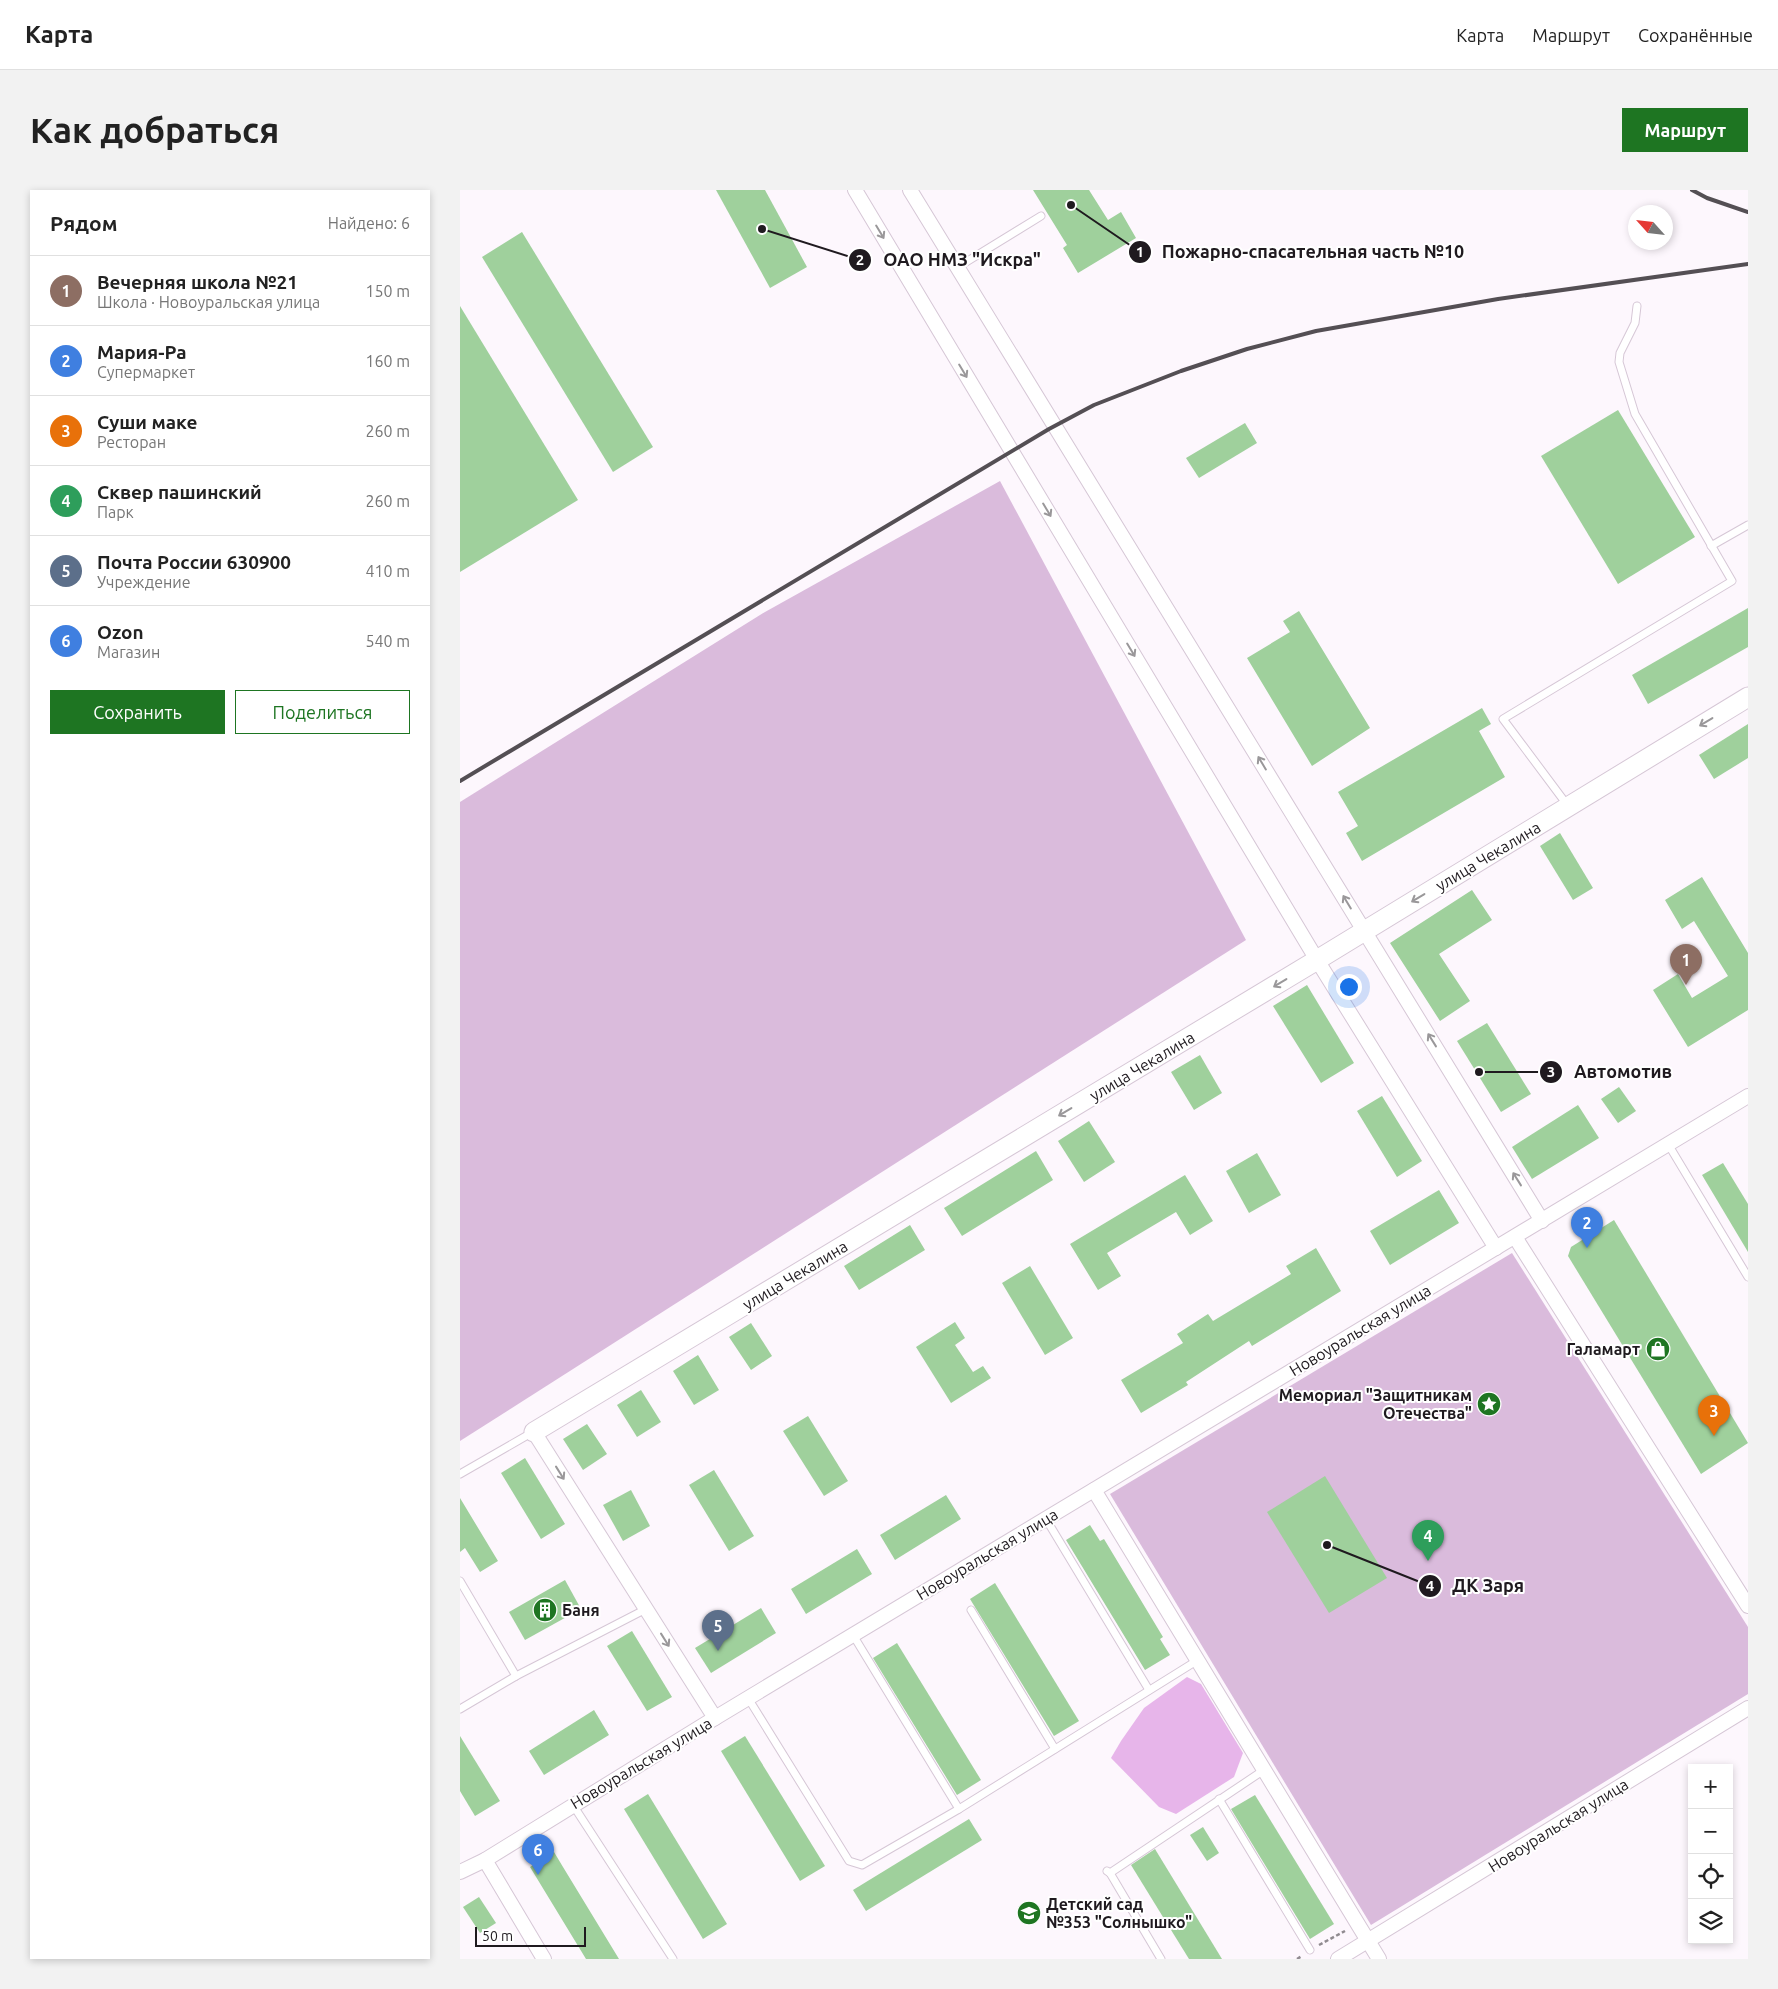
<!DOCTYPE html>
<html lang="ru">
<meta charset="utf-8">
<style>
:root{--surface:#fff;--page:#f2f2f2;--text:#222;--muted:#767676;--line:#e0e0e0;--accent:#1e7522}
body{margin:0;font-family:Ubuntu,sans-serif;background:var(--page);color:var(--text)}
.controls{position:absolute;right:15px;bottom:15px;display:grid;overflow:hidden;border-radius:0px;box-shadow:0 2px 8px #0003}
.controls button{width:45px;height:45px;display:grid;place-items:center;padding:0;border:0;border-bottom:1px solid var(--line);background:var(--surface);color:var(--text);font:25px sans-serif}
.compass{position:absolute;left:1168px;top:15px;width:45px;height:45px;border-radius:50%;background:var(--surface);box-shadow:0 2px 8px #0003;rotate:297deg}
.scale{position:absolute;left:15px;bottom:12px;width:111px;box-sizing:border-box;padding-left:5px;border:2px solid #1f1a1f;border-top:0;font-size:14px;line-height:18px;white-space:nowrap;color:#1f1a1f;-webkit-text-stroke:4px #fff;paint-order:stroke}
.you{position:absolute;left:888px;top:796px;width:18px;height:18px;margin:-12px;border:4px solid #fff;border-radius:50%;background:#1a73e8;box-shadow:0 0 0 8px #1a73e833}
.badge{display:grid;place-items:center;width:32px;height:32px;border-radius:50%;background:var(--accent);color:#fff;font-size:16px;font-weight:700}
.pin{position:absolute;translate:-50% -41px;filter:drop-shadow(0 1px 2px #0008)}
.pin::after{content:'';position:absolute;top:26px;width:18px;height:15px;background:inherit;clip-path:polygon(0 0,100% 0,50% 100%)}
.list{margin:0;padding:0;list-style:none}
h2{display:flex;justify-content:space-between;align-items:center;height:65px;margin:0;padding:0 20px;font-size:21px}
h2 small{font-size:16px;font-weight:400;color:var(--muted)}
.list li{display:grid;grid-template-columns:32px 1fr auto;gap:15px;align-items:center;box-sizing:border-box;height:70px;padding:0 20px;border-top:1px solid var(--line)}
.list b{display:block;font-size:19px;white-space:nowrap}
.list p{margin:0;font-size:16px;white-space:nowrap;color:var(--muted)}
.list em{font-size:16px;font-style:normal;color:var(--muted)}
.actions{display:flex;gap:10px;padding:15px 20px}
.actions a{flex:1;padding:11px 0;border:1px solid var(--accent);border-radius:0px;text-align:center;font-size:18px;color:var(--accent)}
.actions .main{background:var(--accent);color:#fff}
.icon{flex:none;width:28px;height:28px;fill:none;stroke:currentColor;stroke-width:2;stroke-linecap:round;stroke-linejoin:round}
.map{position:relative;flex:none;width:1288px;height:1769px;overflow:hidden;border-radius:0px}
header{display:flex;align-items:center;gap:30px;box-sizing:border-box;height:70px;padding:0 25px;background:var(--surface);border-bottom:1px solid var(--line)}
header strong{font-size:24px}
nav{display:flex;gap:28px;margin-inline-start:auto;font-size:18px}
.intro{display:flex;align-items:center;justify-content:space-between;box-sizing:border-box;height:120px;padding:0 30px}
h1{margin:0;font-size:35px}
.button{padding:12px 22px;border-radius:0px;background:var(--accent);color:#fff;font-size:18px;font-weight:700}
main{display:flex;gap:30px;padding:0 30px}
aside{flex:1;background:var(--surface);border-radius:0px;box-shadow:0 2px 8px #0003}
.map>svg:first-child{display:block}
.green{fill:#dabbdc}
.forest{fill:#e7b5ea}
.building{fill:#9fd09c}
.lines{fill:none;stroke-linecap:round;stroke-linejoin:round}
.lane-casing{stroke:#d6c7d6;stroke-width:9}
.street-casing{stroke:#d6c7d6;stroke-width:16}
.secondary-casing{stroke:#d6c7d6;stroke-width:21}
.path{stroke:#908b90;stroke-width:2.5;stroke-dasharray:4 2.5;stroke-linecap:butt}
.lane{stroke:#fff;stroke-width:7}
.street{stroke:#fff;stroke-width:14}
.secondary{stroke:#fff;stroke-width:19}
.rail{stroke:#544f54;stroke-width:4}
.oneway{stroke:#9a989a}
.labels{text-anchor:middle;stroke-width:4;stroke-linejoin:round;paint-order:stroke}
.street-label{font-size:16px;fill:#1f1a1f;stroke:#fff}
.poi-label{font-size:16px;font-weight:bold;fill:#1f1a1f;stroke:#fff;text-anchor:end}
.leader{fill:none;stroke:#1f1a1f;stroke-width:2}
.callout-dot{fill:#1f1a1f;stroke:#fff;stroke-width:2}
.mark-label{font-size:15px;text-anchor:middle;font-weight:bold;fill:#fff}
.callout-label{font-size:18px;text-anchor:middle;font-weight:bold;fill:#1f1a1f;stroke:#fff;stroke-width:4;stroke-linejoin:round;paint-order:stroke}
</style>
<header>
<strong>Карта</strong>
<nav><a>Карта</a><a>Маршрут</a><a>Сохранённые</a></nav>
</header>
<div class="intro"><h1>Как добраться</h1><a class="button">Маршрут</a></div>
<main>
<aside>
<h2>Рядом<small>Найдено: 6</small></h2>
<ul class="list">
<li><span class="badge" style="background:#8d6e63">1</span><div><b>Вечерняя школа №21</b><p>Школа · Новоуральская улица</p></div><em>150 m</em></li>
<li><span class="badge" style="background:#3f7fe0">2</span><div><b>Мария-Ра</b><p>Супермаркет</p></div><em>160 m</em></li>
<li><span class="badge" style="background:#e8710a">3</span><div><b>Суши маке</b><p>Ресторан</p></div><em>260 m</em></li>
<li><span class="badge" style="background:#2e9e5b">4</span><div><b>Сквер пашинский</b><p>Парк</p></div><em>260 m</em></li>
<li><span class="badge" style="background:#5c6f8a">5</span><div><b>Почта России 630900</b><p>Учреждение</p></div><em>410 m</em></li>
<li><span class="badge" style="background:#3f7fe0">6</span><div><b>Ozon</b><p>Магазин</p></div><em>540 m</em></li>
</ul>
<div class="actions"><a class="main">Сохранить</a><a>Поделиться</a></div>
</aside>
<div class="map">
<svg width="1288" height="1769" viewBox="0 0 1288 1769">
<rect width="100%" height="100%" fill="#fdf7fd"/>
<g class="green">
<path d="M540,291L786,750L0,1251V612L305,422Z"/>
<path d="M1052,1063L1288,1437V1504L911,1735L650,1304Z"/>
</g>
<path class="forest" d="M727,1487L741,1494L783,1563L774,1587L716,1624L699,1617L651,1568L661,1551L684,1518Z"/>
<g class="building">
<path d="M256,0H305L347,77L310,98Z"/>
<path d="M573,0H629L648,30L661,22L676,48L618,83L603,58L607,55Z"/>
<path d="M62,42L193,257L153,282L22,67Z"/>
<path d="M0,116L118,310L0,382Z"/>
<path d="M1158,220L1235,347L1158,394L1081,266Z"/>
<path d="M785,233L797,253L739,288L726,268Z"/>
<path d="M1288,418V457L1188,514L1172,485Z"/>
<path d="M839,421L910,538L852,576L787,468L830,442L823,431Z"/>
<path d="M1022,518L1031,534L1019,541L1045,587L902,671L886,643L898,636L878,602Z"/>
<path d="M1288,534V568L1254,589L1239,565Z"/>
<path d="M1100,643L1133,698L1113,710L1080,656Z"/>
<path d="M1242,687L1288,763V820L1228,857L1193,800L1218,784L1232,808L1268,786L1234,731L1222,739L1205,710Z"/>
<path d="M1012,700L1032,730L979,764L1010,811L980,831L930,753Z"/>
<path d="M847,795L894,873L861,893L813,816Z"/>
<path d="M1027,833L1071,904L1041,922L997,851Z"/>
<path d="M740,865L762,903L734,920L711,882Z"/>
<path d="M1159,897L1176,921L1158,933L1141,909Z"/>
<path d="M922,906L962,971L937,987L897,921Z"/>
<path d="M1118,915L1139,948L1072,989L1052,957Z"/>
<path d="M629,931L655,972L624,992L598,951Z"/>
<path d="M576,961L593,990L502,1046L484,1018Z"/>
<path d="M797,963L821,1005L789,1023L766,981Z"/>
<path d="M1263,973L1288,1014V1062L1242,985Z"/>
<path d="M725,985L753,1031L730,1045L716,1022L647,1063L661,1086L638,1100L610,1054Z"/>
<path d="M979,1000L999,1033L930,1075L910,1041Z"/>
<path d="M1154,1030L1288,1253L1241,1284L1108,1066L1111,1057Z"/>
<path d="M450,1035L465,1060L399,1100L384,1076Z"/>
<path d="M856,1058L881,1101L792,1156L789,1151L726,1192L728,1195L681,1223L661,1190L723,1153L717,1144L748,1124L753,1131L831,1084L826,1076Z"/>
<path d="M570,1076L613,1148L585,1165L542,1093Z"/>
<path d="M495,1132L505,1148L495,1155L513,1182L523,1176L531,1188L491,1213L456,1157Z"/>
<path d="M291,1133L312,1166L291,1180L269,1147Z"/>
<path d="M238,1165L259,1200L234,1215L213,1181Z"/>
<path d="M181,1200L201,1232L177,1247L157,1215Z"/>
<path d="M348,1226L388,1291L364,1306L323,1241Z"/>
<path d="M127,1234L147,1264L123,1280L103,1249Z"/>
<path d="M65,1268L105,1334L81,1349L41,1283Z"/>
<path d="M254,1280L294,1346L269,1361L229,1295Z"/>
<path d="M865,1286L927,1388L869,1423L807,1322Z"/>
<path d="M171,1300L190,1336L163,1351L143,1315Z"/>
<path d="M486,1305L501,1329L435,1370L420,1345Z"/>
<path d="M0,1308L38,1371L20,1382L5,1358L0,1362Z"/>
<path d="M630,1335L640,1351L644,1349L703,1447L700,1449L710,1465L685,1480L606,1350Z"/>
<path d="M397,1359L412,1384L346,1424L331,1399Z"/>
<path d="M105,1390L121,1419L65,1450L49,1422Z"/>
<path d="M535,1393L619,1531L594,1546L510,1409Z"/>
<path d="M301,1418L316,1443L251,1483L235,1458Z"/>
<path d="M172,1441L212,1507L187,1521L147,1456Z"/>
<path d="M437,1453L521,1590L497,1605L413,1468Z"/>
<path d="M134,1520L149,1545L84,1585L69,1561Z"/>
<path d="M0,1546L40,1611L15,1626L0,1601Z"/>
<path d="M285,1546L365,1676L340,1691L261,1561Z"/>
<path d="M188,1604L267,1734L243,1749L164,1619Z"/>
<path d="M795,1605L874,1734L850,1749L771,1619Z"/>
<path d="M509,1629L522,1650L406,1721L393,1700Z"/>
<path d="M743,1637L759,1663L747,1671L730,1645Z"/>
<path d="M695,1659L762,1769H729L703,1727L671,1675Z"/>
<path d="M94,1662L103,1677L159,1769H126L70,1677Z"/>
<path d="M19,1707L36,1733L20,1743L3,1717Z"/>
</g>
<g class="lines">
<g class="lane-casing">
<g id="lane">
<path d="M498,77L581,26"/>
<path d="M1251,356L1288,335"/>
<path d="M1108,616L1043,529L1272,391L1175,224L1159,172L1160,163L1175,133L1177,116"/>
<path d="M1208,954L1288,1087"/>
<path d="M0,1284L73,1242"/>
<path d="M586,1329L689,1500"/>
<path d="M0,1391L56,1486"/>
<path d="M511,1420L595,1559"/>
<path d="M393,1445L499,1619"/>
<path d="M288,1508L389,1671L402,1675L499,1619L738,1470"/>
<path d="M0,1519L56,1486L186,1419"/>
<path d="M759,1609L850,1760"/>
<path d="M113,1615L213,1769"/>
<path d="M647,1681L650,1683L804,1580"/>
<path d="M650,1683L701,1769"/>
</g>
</g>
<g class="street-casing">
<g id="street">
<path d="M395,0L857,770L1036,1058"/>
<path d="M450,0L1082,1031"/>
<path d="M1055,1047L1288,1416"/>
<path d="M74,1242L255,1528"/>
<path d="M634,1300L919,1769"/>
<path d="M25,1670L84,1769"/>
<path d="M0,1682L25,1670L255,1528L1288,906"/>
<path d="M878,1769L1288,1518"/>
</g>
</g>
<g class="secondary-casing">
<path id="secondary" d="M74,1242L857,770L1288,507"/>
</g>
<g class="path">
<path d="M859,1755L885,1741"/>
<path d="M837,1769L842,1766"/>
</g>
<use href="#lane" class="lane"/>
<use href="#street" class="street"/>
<use href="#secondary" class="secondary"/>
<g class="rail">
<path d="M1232,0L1247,8L1288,22"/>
<path d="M0,591L589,239L634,215L721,181L787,159L856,141L1038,109L1288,74"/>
</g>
</g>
<defs><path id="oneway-shaft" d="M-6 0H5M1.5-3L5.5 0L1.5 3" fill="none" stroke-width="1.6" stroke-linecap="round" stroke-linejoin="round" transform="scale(1.25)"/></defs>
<g class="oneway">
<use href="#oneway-shaft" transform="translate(420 42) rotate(59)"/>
<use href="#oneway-shaft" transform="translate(503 181) rotate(59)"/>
<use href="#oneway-shaft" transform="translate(587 320) rotate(59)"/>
<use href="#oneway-shaft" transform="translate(671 460) rotate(59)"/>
<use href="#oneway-shaft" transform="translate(1246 532) rotate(149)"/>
<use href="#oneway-shaft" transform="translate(802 573) rotate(-121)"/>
<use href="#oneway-shaft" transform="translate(958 708) rotate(149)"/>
<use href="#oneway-shaft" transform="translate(887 712) rotate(-121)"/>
<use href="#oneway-shaft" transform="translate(820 793) rotate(149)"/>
<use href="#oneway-shaft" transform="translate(972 850) rotate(-122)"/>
<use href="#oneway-shaft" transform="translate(605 922) rotate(149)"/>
<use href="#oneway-shaft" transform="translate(1057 989) rotate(-122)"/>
<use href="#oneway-shaft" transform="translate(100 1283) rotate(58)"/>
<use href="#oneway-shaft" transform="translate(205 1450) rotate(58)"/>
</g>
<defs>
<g id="shop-disc" transform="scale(1.25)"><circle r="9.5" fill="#1e7522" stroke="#fff"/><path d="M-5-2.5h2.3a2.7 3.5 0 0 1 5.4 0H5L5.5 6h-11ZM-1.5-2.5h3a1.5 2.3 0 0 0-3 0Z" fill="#fff"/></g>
<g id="sight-disc" transform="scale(1.25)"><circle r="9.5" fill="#1e7522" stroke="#fff"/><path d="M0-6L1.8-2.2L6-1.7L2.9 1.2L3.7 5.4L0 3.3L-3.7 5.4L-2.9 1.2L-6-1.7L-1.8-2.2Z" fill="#fff"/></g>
<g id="building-disc" transform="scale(1.25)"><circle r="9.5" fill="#1e7522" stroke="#fff"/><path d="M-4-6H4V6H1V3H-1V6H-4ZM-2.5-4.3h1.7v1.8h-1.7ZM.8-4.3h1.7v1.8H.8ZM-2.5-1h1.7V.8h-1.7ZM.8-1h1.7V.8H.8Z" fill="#fff"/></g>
<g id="school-disc" transform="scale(1.25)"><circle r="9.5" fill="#1e7522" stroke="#fff"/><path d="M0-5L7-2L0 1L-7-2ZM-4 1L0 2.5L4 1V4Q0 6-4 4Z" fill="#fff"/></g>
</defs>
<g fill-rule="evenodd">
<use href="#shop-disc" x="1198" y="1159"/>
<use href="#sight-disc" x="1029" y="1214"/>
<use href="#building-disc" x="85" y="1420"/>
<use href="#school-disc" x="569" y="1723"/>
</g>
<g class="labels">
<g class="street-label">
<text transform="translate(1028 666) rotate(-31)" y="6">улица Чекалина</text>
<text transform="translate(682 876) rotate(-31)" y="6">улица Чекалина</text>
<text transform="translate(335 1085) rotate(-31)" y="6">улица Чекалина</text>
<text transform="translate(900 1140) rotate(-31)" y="6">Новоуральская улица</text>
<text transform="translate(527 1364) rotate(-31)" y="6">Новоуральская улица</text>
<text transform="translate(181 1573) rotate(-31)" y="6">Новоуральская улица</text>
<text transform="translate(1098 1635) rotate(-32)" y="6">Новоуральская улица</text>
</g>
<g class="poi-label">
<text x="1180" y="1165">Галамарт</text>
<text x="1012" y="1211">Мемориал "Защитникам<tspan x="1012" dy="18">Отечества"</tspan></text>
<text x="102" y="1426" text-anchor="start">Баня</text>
<text x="586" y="1720" text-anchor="start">Детский сад<tspan x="586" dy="18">№353 "Солнышко"</tspan></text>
</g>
</g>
<path class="leader" d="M611 15L680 62M302 39L400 70M1019 882L1091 882M867 1355L970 1396"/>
<g class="callout-dot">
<circle cx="611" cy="15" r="5"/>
<circle cx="302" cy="39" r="5"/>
<circle cx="1019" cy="882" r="5"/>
<circle cx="867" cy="1355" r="5"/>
<circle cx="680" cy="62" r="12"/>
<circle cx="400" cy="70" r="12"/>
<circle cx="1091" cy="882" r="12"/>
<circle cx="970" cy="1396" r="12"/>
</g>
<g class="mark-label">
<text x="680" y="67">1</text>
<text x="400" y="75">2</text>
<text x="1091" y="887">3</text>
<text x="970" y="1401">4</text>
</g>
<g class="callout-label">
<text x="853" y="68">Пожарно-спасательная часть №10</text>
<text x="502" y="76">ОАО НМЗ "Искра"</text>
<text x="1163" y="888">Автомотив</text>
<text x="1028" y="1402">ДК Заря</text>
</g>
</svg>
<div class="controls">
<button>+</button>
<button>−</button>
<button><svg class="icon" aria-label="locate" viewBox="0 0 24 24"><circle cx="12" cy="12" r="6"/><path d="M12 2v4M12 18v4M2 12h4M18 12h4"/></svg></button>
<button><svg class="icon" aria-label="layers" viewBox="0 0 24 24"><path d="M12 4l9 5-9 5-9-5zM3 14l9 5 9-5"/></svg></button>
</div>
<svg class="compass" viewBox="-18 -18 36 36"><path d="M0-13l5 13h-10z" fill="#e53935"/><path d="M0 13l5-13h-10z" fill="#767676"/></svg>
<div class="scale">50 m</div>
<div class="you"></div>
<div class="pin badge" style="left:1226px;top:795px;background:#8d6e63">1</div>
<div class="pin badge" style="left:1127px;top:1058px;background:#3f7fe0">2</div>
<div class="pin badge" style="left:1254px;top:1246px;background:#e8710a">3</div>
<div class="pin badge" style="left:968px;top:1371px;background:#2e9e5b">4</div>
<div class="pin badge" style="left:258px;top:1461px;background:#5c6f8a">5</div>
<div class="pin badge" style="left:78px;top:1685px;background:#3f7fe0">6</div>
</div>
</main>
